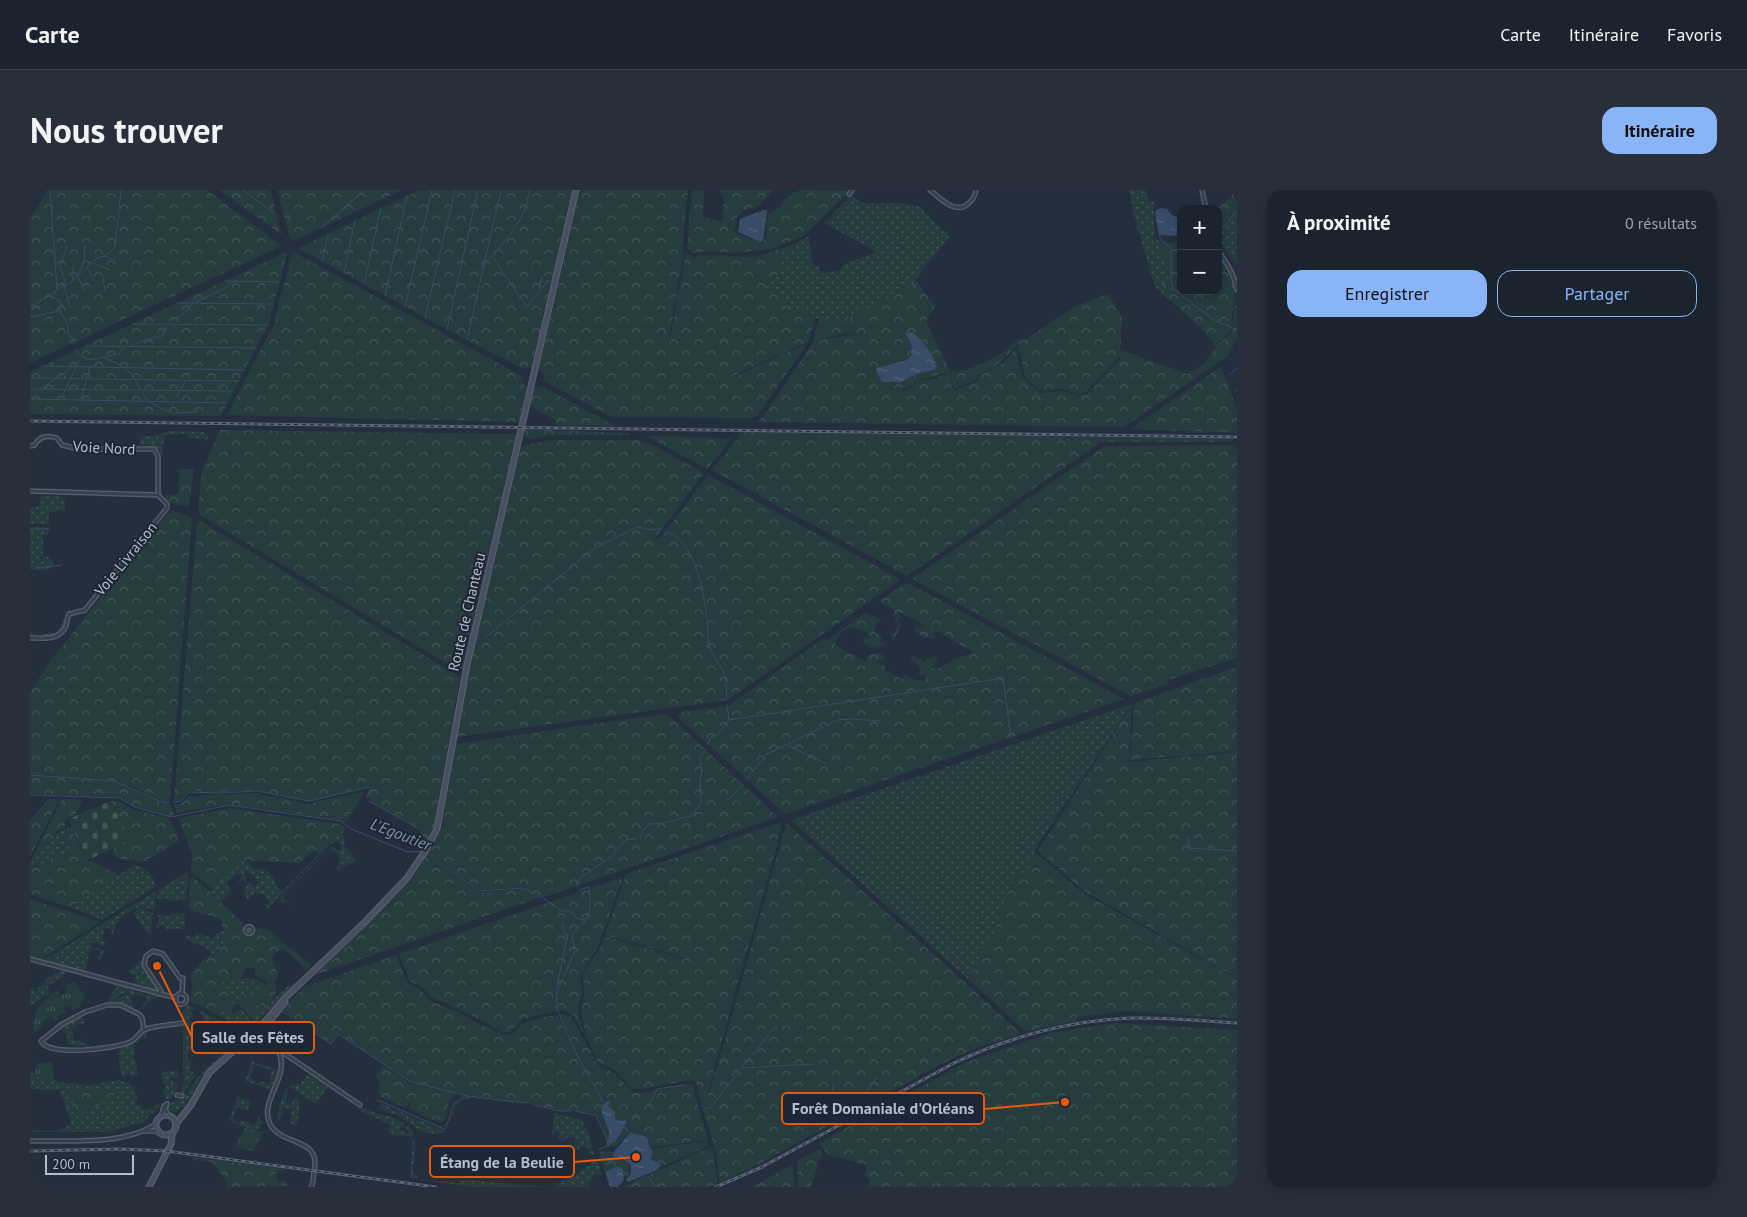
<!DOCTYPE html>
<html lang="fr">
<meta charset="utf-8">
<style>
:root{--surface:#1b232e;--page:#282f3a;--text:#f1f3f6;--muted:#a0a4aa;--line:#39404a;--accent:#8ab4f8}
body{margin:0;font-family:"PT Sans",sans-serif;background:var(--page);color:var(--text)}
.controls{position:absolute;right:15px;top:15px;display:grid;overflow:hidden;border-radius:10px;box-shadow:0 2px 12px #0003}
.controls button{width:45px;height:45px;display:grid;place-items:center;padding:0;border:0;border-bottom:1px solid var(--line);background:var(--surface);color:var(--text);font:25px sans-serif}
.scale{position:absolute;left:15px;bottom:12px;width:89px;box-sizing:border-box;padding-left:5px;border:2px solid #b4bcc9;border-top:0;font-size:14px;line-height:18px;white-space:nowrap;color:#b4bcc9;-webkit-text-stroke:4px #1d2633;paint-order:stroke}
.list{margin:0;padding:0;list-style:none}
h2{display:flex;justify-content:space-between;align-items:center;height:65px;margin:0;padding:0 20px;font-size:21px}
h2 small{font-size:16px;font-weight:400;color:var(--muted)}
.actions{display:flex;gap:10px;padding:15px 20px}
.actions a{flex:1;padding:11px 0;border:1px solid var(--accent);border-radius:15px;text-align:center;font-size:18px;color:var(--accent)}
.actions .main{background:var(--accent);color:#111}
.map{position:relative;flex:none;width:1207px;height:997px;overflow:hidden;border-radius:15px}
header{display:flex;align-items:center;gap:30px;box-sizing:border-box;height:70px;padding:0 25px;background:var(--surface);border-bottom:1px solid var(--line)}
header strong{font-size:24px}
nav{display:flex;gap:28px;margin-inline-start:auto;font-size:18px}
.intro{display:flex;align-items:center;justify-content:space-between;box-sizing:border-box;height:120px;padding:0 30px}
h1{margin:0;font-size:35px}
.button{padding:12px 22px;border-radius:15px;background:var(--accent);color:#111;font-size:18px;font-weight:700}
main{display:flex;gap:30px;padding:0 30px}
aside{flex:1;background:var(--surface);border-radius:15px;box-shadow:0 2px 12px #0003}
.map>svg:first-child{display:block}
.grass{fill:url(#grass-dots)}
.forest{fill:url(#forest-crowns)}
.cemetery{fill:url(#cemetery-stones)}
.park{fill:url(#park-tufts)}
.water{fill:url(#water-ripples)}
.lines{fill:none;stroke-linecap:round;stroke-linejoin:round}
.stream{stroke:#394c67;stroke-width:1}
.street-casing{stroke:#565f6c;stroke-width:5.5}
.secondary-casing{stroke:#565f6c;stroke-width:7}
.street{stroke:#38414e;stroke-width:3}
.secondary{stroke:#465061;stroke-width:4.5}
.rail-casing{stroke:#5a6575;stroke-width:3}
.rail{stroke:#1d2633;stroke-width:1;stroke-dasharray:4;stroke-linecap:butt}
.labels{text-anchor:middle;stroke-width:4;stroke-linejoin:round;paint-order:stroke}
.street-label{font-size:15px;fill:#b4bcc9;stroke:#1d2633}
.water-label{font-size:16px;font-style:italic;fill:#7c92b1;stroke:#1d2633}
.leader{fill:none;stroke:#e8590c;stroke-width:2}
.callout-dot{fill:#e8590c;stroke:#1d2633;stroke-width:2}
.callout{fill:#1d2633;stroke:#e8590c;stroke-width:2}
.callout-label{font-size:16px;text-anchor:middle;font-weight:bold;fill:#b4bcc9}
</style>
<header>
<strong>Carte</strong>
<nav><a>Carte</a><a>Itinéraire</a><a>Favoris</a></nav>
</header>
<div class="intro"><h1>Nous trouver</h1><a class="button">Itinéraire</a></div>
<main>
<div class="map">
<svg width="1207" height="997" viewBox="0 0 1207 997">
<defs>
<pattern id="grass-dots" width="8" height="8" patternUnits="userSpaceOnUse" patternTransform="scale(1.25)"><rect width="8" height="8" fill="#263c3f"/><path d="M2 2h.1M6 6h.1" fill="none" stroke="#435659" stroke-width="1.8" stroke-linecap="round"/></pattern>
<pattern id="forest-crowns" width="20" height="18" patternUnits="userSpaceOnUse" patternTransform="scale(1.25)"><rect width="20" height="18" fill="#263c3f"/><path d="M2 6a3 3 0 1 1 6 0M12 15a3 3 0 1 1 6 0" fill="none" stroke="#435659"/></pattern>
<pattern id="cemetery-stones" width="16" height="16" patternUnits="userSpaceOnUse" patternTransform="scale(1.25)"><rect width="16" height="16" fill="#263c3f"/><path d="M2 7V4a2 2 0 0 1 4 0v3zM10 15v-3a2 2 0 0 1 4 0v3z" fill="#435659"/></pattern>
<pattern id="park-tufts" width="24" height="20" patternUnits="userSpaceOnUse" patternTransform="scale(1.25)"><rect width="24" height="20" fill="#263c3f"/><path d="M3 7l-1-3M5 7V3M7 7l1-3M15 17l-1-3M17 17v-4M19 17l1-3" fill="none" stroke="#435659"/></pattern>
<pattern id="water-ripples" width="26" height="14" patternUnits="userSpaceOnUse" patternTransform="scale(1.25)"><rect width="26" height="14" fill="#394c67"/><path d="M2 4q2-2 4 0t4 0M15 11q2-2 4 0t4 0" fill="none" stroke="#53647b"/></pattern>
</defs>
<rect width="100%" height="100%" fill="#242f3e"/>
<g class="grass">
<path d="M1099,0H1116L1118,11L1124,12V34L1126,49L1143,90L1131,94L1140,110L1125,97L1103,22L1104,21Z"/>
<path d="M821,5L832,13H867L891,17L905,33L920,46L888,86L884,94L820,128L792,131L788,128L783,129L736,98L739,91L748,84L749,63L777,47L779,48L783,77L789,76L791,83L809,81L816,73L845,63L844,60L794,33Z"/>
<path d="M1207,20V74C1198,64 1189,56 1188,43Z"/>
<path d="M140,241L173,242L176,243L178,248L175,254V249L159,248L156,244L135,245L132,264H130C127,253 118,256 110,254V246H123Z"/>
<path d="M10,306H31L35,310V321L19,322V334H0V317H9Z"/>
<path d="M0,337L20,338L19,342L17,345H13V367L16,366L22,370L23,377L15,380H0Z"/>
<path d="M1093,517L1096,523L1007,656L999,678L985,688L980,698L967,730L966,741L955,757L947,776L938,789L761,630Z"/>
<path d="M309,634L315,637L312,645L316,652L314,655L326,670L307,682L309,666L300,658L254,705L255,709L265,720L255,711L252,713L249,709L301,656L309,661L312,658L308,651L300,654L238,718L234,715L235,714L237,715L240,711L230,702L228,704L225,702L219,709L221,712L215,706L214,697L220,692L224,697L229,692L218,680L214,685L216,687V694L212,690L207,695V691L208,692L212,688L208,683L196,693L200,698L201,702L191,712L181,702L213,670H215L226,680L229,678C238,679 246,689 247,697L252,702L289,664L284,660L306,643Z"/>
<path d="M42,637L43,640L35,642L34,648L41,652L43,664L24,666L15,675L11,676L0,672L10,653L11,655L20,653C27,643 30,639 42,637Z"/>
<path d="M104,675C116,677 125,685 125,697L72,730L40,717Z"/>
<path d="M158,682L156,711H139L137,708L129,710L127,708L128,700Z"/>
<path d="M126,701L125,721L111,716C96,724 88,726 83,744L81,743L82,740L75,737L71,751L76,752L75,756L61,752V757L74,760L71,770L68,769L70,761L60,759L55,782L12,771Z"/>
<path d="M111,718L123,723L125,725H122L121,748L104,724L105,721Z"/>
<path d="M128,723L129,725H140L141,723L155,724V739H136L135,736H129L128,738L127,737L126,735H128L129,727H127Z"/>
<path d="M195,739C196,751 193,759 182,764C175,754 164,756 156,747L157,745L164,747L166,743L169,745L171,743L182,749L186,744L192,741Z"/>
<path d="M112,769V775L115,780L114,781L129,801L127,802L104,795L106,785L98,782Z"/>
<path d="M32,779L37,781L33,785L34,787L17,796L21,802L0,817V800L3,797L5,801L8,800L7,798L15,793L14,790Z"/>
<path d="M196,787C200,788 205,789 209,789C220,787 227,788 236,796L222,805L234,818L259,795L261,796L265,792L266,794L217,842L215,838L223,829L207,813L200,822L203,824L208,819H211L220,829V831L214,838L172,817L188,823L198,820L201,814L196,801L193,799L191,794Z"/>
<path d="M83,793L88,798L86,793L98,797V801L100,797L103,798V801L119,806L121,803L128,805V807L120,810L113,818L112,815L118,808L104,804L102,807L95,802L81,811L88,809L96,803L101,808L104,820C99,815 87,810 80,814V812H78L81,804H82L85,797L83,796Z"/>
<path d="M158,815L166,818V820H159L164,825L160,828L163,837L166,838L171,833L177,839L176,844L178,841L188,846L184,853L175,845C167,852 160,858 157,867L162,872L159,880L164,882L162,884L164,886L166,885L153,904L151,900L153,893H154L153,879V821Z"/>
<path d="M170,821L209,840L208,842L190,861L193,851L191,846L197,852L203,846L193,834L181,828L178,835L190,841L188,844C179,841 171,836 173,826L169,822Z"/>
<path d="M53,826L55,833L46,835V838L42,840L44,850L46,851L50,849L51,852L57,854L58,857L39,855L36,850L38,848L31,838Z"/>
<path d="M114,841H116L117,847L111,848L107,854H105L103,868H105L108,885L101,886L100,884L94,885L95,887L92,886L89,872V859L103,852Z"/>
<path d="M210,844L209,845L213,847L173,885L155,916L151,918L149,914L150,919L145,922L137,920L139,914L152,908L151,911L170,885L195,861L194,859Z"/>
<path d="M222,871L248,880L244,890L239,889L242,880L224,875L220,887L224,892L229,894L230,891L239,894L240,891L244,893L242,900L215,891Z"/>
<path d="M22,872L24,888L27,892L58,895L90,890L99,894L104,898L108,910L106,913V916L112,915L113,920L125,917L124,915L135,913L132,915H130L114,932L79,942H0V940C11,940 40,945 41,930L29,900L0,899V882L5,884L4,886L22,891Z"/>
<path d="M148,880L149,886L140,888L138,892L143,889V893H149L145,903L139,910H136L133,901L136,896L134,894L131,883Z"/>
<path d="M278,884L298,897L286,914L260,897L262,894L265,896L268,893L270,894Z"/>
<path d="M256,898L258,900L256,913L262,914L264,907H266L270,911L267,936L260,935L262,919L253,918L250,933C244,920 253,909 256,898Z"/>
<path d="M436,906L486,913C472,913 449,905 436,909C417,914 426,943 406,944C392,945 380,933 369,926C362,923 354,920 348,918L351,913L414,941L418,936L426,913Z"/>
<path d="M208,907L221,911L218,921L207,917L203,930L208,932L215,931L225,935L228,927H230L232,932L228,940L214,937L199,930Z"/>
<path d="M330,917C345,924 361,925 375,934L373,938L371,937L369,939L377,943L379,941L376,938L378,936C389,946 384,970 383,983L387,986V989L429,993V991L437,990L515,997H441L380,988L383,948L380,946L362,945L359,941L360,935L329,920Z"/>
<path d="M524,923L551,930L559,943L564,965H561L557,957H550L549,962L547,959L548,937L546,958L544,961L545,947H538L535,951L528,950L529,942H524L522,950Z"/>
<path d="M566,970L568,971L572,985H563L558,997H526V994L542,988Z"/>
</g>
<g class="forest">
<path d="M17,0H177L251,56L0,173V29Z"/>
<path d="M189,0H240L252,45Z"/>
<path d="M247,0H372L263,51L260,49Z"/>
<path d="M390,0H542L502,176L494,179L438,151L268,58Z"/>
<path d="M550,0H658L652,57L654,62L639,148L642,152L640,149L656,62L662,67H666L680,65L720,67L730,66L764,54L749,63L748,84L739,91L736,98L783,129H785L778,152L754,162L701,187L684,175L702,188L757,162L777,154L727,226L722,228L587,227L580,226L514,191L513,183L509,178Z"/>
<path d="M662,0L674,1L673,27L692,32L694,6L688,0H744L728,16L715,20L706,27L707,31L704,41L708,44L731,53L734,52L736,45L738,25L749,18L754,10L765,2L771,0L820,1L773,46L745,58L706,63L680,61L662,63L657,57Z"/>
<path d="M1207,0V20L1188,43V19H1178L1177,17L1191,16Z"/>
<path d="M1126,49L1133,53L1151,52V101H1188V65C1198,77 1206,93 1204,109C1204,114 1202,119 1202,124C1202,130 1204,134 1202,140L1185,155L1173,140L1140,110L1131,94L1143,90Z"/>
<path d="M263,62L492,186L491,191L497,198L489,232L197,225L244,134L249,112Z"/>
<path d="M254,63L257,64L239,133L191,226L0,224V182Z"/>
<path d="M887,92L905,116L896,131L920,181L890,190L876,199L872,198L850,199H872L875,201L891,190L904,189L920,182L922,198L926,200L946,192L950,185L972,174L986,159L992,187L1010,203L1031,201L1048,205L1057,204L1090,169L1091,160L1157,184L1172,176L1187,155L1203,141L1205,111L1207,119V147L1198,166L1094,237L727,232L732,228L784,151L826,144L816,143L783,151L789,129L793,131L820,128Z"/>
<path d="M1078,104L1092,127L1090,166L1056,202L1051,204L1030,199L1010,201L995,187L988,156L989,153L976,167L963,178L950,184L944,191L925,198L922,195L921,181L937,180L968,166L985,151L996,149L1046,116Z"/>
<path d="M1191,177L1207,220V243L1100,239Z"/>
<path d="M511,196L586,236L526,235L525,230L500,216L503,199Z"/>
<path d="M494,239L597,243L601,245H525L499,249L494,246Z"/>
<path d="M190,240L486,244L432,479L429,481L170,325L168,319L172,281Z"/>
<path d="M710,242L1202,249V252H1067V255L877,386L682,280L709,247Z"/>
<path d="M615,245L702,249L677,279Z"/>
<path d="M522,250H607L620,254L674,283L623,351L632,346L678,285L870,389V390L698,510L427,547L439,479L491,257L495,255Z"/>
<path d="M1202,255L1207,258V468L1138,490L1139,494L1101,506L882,389L1075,256Z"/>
<path d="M149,279H164L159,317L142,313L135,307L136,305L148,304Z"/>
<path d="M141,320L162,328L140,611L134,612L108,599L88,592L0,584V502L21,470Z"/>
<path d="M170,331L430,487L404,636L393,659L387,660L391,639L343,613L338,607L341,596L279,611L226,600L193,602L159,601L150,610L144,611L167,335Z"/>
<path d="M876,393L880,394L1094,509L755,624L648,527L649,523L653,522L698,516L793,449L796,451L835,423L852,430L847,432L844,442L853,447L849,451L855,454C845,459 840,460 833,451L834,447L840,448L842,447C825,434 812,434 805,455L836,472L838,466C844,463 848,462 854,466L853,471L848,470L847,472L856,477L855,480L872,489L876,485L887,491L896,490L895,483L892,486L889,484L891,480L888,477L889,475L880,470V468L883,466L895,472L898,468H900L905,466L908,469L901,478H909L924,469L944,463L910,442H904L902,444L906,446L904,449L897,447L895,448L885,441L886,436L893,439L895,436L868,421L871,427L868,431L871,434L868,442L863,450L861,449V444L864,443L869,434L865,432L864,420L849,411Z"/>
<path d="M1207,477V561L1100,570L1104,513Z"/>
<path d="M1102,514L1099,572L1207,562V788L1054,701L1008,661L1096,524L1093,517Z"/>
<path d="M633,524L638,525L748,627L514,707L492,697L449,700L398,663L412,638L426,554Z"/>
<path d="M0,585L80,592L96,596L134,614L140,613L144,625L140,626L105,616L89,607L0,604Z"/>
<path d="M335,601L316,632L310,630L199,614L147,623L144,615L152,613L159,606L225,603L278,614Z"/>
<path d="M22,609L29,610L0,667V634Z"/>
<path d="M32,609L52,610L45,625L37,628L34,638L27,642L20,653L11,655L10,653Z"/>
<path d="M81,611H88L104,620L139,628L149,651L113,672L87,668L82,664L84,658L99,651Z"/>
<path d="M201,618L309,634L306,643L269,673L213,670L184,700L161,682L162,665L149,628Z"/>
<path d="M752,632L746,659L717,762L699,758L716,763L674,917H672L666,892L662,890L610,899H602L585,880L568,872L556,845L551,823L554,805L553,784L570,757L574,746L655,769L656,768L575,745L596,684Z"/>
<path d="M756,633C834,703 914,772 991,844L952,856L917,871L803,933V893L791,881L802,892L801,934L731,973L690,993L686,963L673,919H680L712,878L784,874L712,877L680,918H674L697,843Z"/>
<path d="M42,640L58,671H62L89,685L40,717L0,704V672L11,676C22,672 26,659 39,665L43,664L41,652L34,648V642Z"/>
<path d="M1005,662L1053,703L1207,789V829L1097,821L1047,827V831L998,841L994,840L938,789L947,776L955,757L966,741L967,730L980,697L985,688L999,678Z"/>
<path d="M397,665L450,703L493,699L511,707L285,785L383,688Z"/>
<path d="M162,686L212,732L213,742L221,745L228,738L237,739L281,775L276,781L273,776L256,760L248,761L242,767L248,786L244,791C252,806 234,818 224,828L211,815V809L214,805L218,806L232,818L234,817L222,806L225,799H232L237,795L235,790L225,785V778H218L214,780L212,787L208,790L196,787L191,794C194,801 200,804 203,813L198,820L188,823L161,812L160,805L163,799L160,785L176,767L189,761L193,755L195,745L191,730C185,726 169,723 161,721L159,718L160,688Z"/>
<path d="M593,687L570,752L550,787L552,803L548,823L554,844L542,824L531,820L496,828L491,830L481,842H472L437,823L403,808L394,799L380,791L369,764Z"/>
<path d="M0,709L70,732L10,770L0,767Z"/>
<path d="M366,765L378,794L390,799L400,811L430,823L449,834L473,844L482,845L493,833L513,827L527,825L548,865L529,824C537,823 541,827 545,833L568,875L585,884L603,902L612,903L662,894L678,950L621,957L620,952L615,945L600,943L594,949L589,944L595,937L596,930L592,931L585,930V924L578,916L579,913L577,911L575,913L557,882L574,914L573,924L579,946L578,956L588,947L591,951L587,956L578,958C576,947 574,930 565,923L531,920L497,913L439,905L381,892L308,843L301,853L253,820L274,797Z"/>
<path d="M1085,833L1207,840V997H838L840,989L835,986L837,975L798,965L789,953L936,872L1020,843Z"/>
<path d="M353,876L381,894L425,903L418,915L415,930L411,932L397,928L379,918L381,911L376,918L351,907L348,903L350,895L346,885Z"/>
<path d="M42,898L87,899V903C74,913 59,922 43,926Z"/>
<path d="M215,938L233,942L223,961L205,957Z"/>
<path d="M677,951L678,956L628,978L630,976L620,969L623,962L621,959Z"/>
<path d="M678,958H681L683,961L687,993L686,995L679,997H592Z"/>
<path d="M789,959L793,966L788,970V973L781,997H768L767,971Z"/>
<path d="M578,961L583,963L582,964L588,969L595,970L599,975L601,984L594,987V983L575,982L569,962Z"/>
<path d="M162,967L255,979L253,982L249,981L245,984L248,992L253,990L258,996L196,997L197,993L183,972L162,970Z"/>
<path d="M763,974L764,997H721L726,995Z"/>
</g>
<path class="cemetery" d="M81,611L100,651L58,670L38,629Z"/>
<g class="park">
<path d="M45,791L52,803L55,802L53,811L49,813L51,816L42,820L41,815L33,818L37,822L28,826V829L25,831L21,826L12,832L14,836L4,843C0,822 12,810 28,800L31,805L38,802L35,796Z"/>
<path d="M22,872L23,891L4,886L8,873Z"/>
</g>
<g class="water">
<path d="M1131,18L1137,19L1141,24L1151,30V46L1129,45L1125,24L1126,20Z"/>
<path d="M734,20H737V22L733,51L730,52L708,42L710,29Z"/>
<path d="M877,142H880C892,148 904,165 907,178L904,180L886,184L871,192H853L847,184L846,178L875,171L881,166C883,157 881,151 875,144Z"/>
<path d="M577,911H581L578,916L585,922V930L592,931L596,929C596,938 586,952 578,956L579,942L571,920L573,915Z"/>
<path d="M600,943C624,947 613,945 623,962L620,969L631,975L627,980L598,992L596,989L601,984V975L591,967H584L583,963Z"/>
<path d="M586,977H589L593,980L594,990L588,997H580L575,982Z"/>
</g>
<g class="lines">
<g class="stream">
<path d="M20,0L27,99"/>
<path d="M213,0L244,23"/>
<path d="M291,38L334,0"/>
<path d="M1188,43L1207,21"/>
<path d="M1130,44L1129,46L1133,52L1141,58V89L1143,99L1184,130L1207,140"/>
<path d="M75,66L83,70"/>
<path d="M463,68L497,117L518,90L521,91"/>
<path d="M84,70L85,67"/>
<path d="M292,71L298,44"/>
<path d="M63,73L80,80"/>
<path d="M57,77L64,91"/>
<path d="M49,83L54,72L55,55"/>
<path d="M314,83L325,30"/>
<path d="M448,83C467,58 497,33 499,0"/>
<path d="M48,87L54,100"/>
<path d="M73,88L75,101"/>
<path d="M43,91V75"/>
<path d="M195,91L249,92"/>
<path d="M36,94L30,77L37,55"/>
<path d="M334,94L351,18"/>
<path d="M34,96L40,117"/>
<path d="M509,99L512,87"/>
<path d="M25,105L26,102"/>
<path d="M21,106L31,112L30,121L37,133L39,145L42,148L44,154"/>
<path d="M355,106L377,6"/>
<path d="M166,112L194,99L205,91"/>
<path d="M148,113L243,114"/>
<path d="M0,115H5L11,110L20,106L24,101L41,92L67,68L75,66L85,57L91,0"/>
<path d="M375,117L402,0"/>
<path d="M0,127L29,121"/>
<path d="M395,128L425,0"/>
<path d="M143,130L152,125L163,113"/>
<path d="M102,134L238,135"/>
<path d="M417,139L448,0"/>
<path d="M437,150L471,0"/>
<path d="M102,155L124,147H131L137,137"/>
<path d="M56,156L226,158"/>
<path d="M46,159C54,178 75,165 89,164L93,158"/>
<path d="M75,168L92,176"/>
<path d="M11,176L215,180"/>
<path d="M96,179L102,184L110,199"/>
<path d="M1199,185L1207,178"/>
<path d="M30,186L50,171"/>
<path d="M0,188L209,191"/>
<path d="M13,198L26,188"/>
<path d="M0,199L202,201"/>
<path d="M1205,199L1207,201"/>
<path d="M112,202L117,210"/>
<path d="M34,203L46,178"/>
<path d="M146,208L156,191"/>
<path d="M0,209L197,213"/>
<path d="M51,209L60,177"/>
<path d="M119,212L141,223L167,222"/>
<path d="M139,221L144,214"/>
<path d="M0,339H18"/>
<path d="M635,341C665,350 673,400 677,427C678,436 677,446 679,455C682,466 691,475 695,486C697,493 696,502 697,509"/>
<path d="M8,378L32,375"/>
<path d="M0,444H3"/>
<path d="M13,445L27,443L32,437L34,430"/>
<path d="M456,447L563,359L607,337L623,340L630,338L632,339"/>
<path d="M699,530L973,488L981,548"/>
<path d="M677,555L682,546L687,545L699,530L697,515"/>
<path d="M757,555L797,574"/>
<path d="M0,585L80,591L94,595L134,613L139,612"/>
<path d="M716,590L737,564L807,530L821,529L850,531"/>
<path d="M0,605L90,608L105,617L141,627L199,615L311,631L321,639L378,662L393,661"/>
<path d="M337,608L340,599"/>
<path d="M695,610L699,609L713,594"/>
<path d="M339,611L389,639"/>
<path d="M143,612L151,611L159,602L189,603L227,601L279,611L340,597"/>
<path d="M0,632L20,609"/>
<path d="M1157,647L1160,658L1207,661"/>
<path d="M610,650L613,640L620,634C635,634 646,629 661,626L669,616L671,611L670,592L672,577L670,568L676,559"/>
<path d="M396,663L449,701L493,698L512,707L532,721H539L543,723L545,728L555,730"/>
<path d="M547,697L550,688L582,666L595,650L605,649"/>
<path d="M549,700L559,697C561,722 561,728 542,744L545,761L527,802L526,817L547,865L575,915"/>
<path d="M532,734L537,748"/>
<path d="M527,797L538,743"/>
<path d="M252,821L301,854L308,844L381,892L438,906L496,913"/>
<path d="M712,877L744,838H747"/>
<path d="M348,910L414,939L419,930L424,913L435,906"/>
<path d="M503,915L531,921H541"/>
<path d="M614,918L620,913L627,899L654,895"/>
<path d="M673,919L675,918H680L712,878L783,874"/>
<path d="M545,921L566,925L576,947L578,956L569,959"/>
<path d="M602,927L608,923"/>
<path d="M802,929L839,899L846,888"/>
<path d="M802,935L803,893"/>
<path d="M588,943L594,953"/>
<path d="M619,986L625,997"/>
</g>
<g class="street-casing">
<g id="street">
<path d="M900,0C910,8 925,25 938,14C943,10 945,6 946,0"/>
<path d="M1172,0L1176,19"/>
<path d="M819,4L822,0"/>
<path d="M1188,61C1198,74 1204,84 1207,100"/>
<path d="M0,256L5,255C9,246 18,245 27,248L32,255L48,259H124L128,266V304"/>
<path d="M0,301L128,305"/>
<path d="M0,448C14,448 29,451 36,436C37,432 37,428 39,424L55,420L137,318V314L128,305"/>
<circle cx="219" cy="740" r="3.5"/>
<path d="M0,769L146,808"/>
<circle cx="151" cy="809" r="5.5"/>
<path d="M130,804L131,801L114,775L116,766L123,761L133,764L150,788H153L152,804"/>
<path d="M114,840L112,828L109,824L90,815H77L55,822L31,835L11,851C19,867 84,859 100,852C106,850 108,843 114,840C121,836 142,835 152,833"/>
<path d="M233,849L330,915"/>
<path d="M248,860C262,886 228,911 240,934C252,957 292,946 284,982C283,987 284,992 281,997"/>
<path d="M147,905L152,906"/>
<path d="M137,914L135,919L138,925"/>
<path d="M131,927L134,916L137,914"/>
<path d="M115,941H128"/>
<path d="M0,951C38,950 93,956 126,934"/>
</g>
</g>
<g class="secondary-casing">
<g id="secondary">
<path d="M216,851C223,847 228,851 234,848L239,832L255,812"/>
<circle cx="136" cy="935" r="10"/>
<path d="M146,934L161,915L179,883L211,854L224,839L234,833L255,808L335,732L377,688L396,660L407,639L437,475L546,0"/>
<path d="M119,997L141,954L142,944"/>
</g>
</g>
<use href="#street" class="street"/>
<use href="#secondary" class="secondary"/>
<g class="rail-casing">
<g id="rail">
<path d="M0,231L1207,247"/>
<path d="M0,961L90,959L137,961L406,997"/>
<path d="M686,997L732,977L924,873C981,846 1042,830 1104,828C1139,827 1173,831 1207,833"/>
</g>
</g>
<use href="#rail" class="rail"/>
</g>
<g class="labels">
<g class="street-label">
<text transform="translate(74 258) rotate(3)" y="5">Voie Nord</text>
<text transform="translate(96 369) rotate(-51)" y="5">Voie Livraison</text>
<text transform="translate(437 422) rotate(-77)" y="5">Route de Chanteau</text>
</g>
<g class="water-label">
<text transform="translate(371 644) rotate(21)" y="6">L'Egoutier</text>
</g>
</g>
<path class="leader" d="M127 776L162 847M1035 912L954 919M606 967L544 972"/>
<g class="callout-dot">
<circle cx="127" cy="776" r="5"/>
<circle cx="1035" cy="912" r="5"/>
<circle cx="606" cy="967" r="5"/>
</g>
<g class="callout">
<rect x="162" y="832" width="122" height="31" rx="5"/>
<rect x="752" y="903" width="202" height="31" rx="5"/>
<rect x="400" y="956" width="144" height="31" rx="5"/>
</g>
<g class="callout-label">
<text x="223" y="853">Salle des Fêtes</text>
<text x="853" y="924">Forêt Domaniale d'Orléans</text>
<text x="472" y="978">Étang de la Beulie</text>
</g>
</svg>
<div class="controls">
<button>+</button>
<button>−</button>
</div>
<div class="scale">200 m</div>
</div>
<aside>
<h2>À proximité<small>0 résultats</small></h2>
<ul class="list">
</ul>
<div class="actions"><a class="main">Enregistrer</a><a>Partager</a></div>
</aside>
</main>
